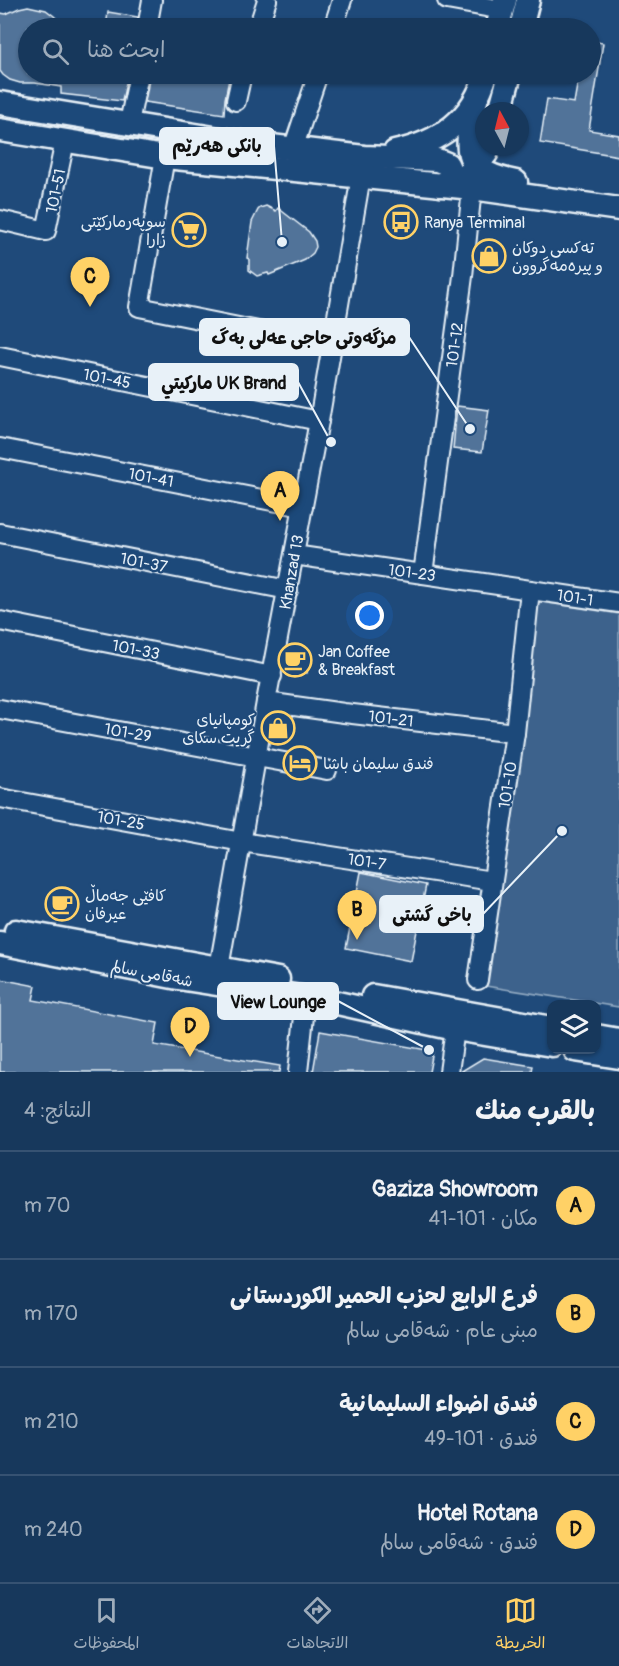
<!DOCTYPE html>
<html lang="ar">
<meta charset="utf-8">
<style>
:root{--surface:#17385c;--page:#244365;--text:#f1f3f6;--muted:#9eacbb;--line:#365272;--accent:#ffd166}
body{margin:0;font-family:Pangolin,"Playpen Sans Arabic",sans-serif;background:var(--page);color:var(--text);direction:rtl}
.controls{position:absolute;right:18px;bottom:18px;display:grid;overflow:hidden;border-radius:12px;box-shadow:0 2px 4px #0004}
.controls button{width:54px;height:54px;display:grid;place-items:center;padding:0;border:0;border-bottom:2px solid var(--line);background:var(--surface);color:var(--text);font:30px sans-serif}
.compass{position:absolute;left:475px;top:102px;width:54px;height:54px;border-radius:50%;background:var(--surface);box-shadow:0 2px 4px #0004;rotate:353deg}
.you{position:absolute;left:370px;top:616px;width:21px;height:21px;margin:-15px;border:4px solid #fff;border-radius:50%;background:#1a73e8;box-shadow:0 0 0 9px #1a73e833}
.badge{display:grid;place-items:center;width:39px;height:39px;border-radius:50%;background:var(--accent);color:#111;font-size:20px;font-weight:700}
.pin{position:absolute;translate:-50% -50px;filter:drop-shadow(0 2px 3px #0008)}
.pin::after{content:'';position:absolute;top:32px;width:21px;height:18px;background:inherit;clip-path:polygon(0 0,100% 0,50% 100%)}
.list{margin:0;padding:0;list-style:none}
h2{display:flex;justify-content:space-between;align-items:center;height:78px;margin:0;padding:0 24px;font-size:26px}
h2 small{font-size:20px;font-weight:400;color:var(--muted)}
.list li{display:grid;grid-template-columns:39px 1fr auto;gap:18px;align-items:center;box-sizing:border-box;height:108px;padding:0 24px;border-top:2px solid var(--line)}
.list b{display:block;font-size:22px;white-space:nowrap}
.list p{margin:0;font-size:20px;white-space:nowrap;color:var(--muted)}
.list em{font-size:20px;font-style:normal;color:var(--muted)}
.icon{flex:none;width:33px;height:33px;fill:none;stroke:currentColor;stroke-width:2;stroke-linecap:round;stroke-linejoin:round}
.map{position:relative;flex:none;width:619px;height:1072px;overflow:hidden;direction:ltr}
.search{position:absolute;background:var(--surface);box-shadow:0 2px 4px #0004;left:18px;right:18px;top:18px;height:66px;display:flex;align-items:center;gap:15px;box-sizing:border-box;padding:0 21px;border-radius:33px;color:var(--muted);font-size:22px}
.sheet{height:510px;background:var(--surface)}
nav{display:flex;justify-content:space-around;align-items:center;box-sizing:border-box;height:84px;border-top:2px solid var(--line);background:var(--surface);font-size:16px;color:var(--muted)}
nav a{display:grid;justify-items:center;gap:3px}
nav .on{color:var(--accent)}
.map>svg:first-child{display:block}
.green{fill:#3c628c;stroke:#92aac2;stroke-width:1.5}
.building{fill:#517399;stroke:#e8f1f8;stroke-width:1.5}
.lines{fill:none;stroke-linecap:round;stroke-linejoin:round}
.minor-casing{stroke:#e8f1f8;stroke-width:22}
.major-casing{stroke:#e8f1f8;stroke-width:27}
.minor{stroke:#1f4a7a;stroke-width:18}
.major{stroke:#1f4a7a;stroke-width:22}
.labels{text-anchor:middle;stroke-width:4.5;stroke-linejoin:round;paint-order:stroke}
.street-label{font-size:16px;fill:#e8f1f8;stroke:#1f4a7a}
.poi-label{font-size:16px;fill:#e8f1f8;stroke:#1f4a7a;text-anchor:start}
.leader{fill:none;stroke:#e8f1f8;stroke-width:2}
.callout-dot{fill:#e8f1f8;stroke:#1f4a7a;stroke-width:2}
.callout{fill:#e8f1f8;stroke:#e8f1f8;stroke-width:2}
.callout-label{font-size:18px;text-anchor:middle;font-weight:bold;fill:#111}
</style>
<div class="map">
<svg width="619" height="1072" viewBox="0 0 619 1072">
<rect width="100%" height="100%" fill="#1f4a7a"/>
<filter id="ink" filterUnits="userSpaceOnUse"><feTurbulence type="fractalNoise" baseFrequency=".0167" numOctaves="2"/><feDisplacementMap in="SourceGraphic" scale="12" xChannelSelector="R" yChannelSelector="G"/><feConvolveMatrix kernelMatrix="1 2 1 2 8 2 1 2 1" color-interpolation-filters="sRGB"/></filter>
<g filter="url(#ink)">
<path class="green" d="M535,601L619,614V1007L486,986Z"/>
<g class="building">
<path d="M28,6L46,10L54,16L66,28H28V74H59L87,79L93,74H128L122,101L61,94V87L35,83H20L10,80L3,75L0,71V13L6,14L19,8Z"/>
<path d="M108,12L138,17L136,28H106Z"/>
<path d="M591,41L603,43L589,130L619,135V156L540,143L547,99L574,103L579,74H591Z"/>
<path d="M150,74H230L225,99L224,114L145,102Z"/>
<path d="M266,206L276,211L278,208L309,232L315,241L316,247L313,253L305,260L269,275L268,273L257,276L249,270V259L247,258L252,222L258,210L260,208Z"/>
<path d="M457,406L489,410L482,452L453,449Z"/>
<path d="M288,648L310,651L307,673L284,670Z"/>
<path d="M361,872L426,885L411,961L346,948Z"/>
<path d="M0,979L36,986L33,1000L158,1023L154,1045L280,1066L279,1072H0Z"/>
<path d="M320,1031L433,1051L429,1072H313Z"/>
<path d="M483,1058L533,1066L532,1072H460Z"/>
</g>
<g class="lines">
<g class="minor-casing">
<g id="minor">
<path d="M447,0L502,10"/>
<path d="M147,28L152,0"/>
<path d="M258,28L267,0"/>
<path d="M333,28L342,0"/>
<path d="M236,101L242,74"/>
<path d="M129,123L139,74"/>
<path d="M293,149L318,74"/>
<path d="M165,157L139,307L333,346"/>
<path d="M0,220L46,231L65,141"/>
<path d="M0,356L319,421"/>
<path d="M0,448L303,507"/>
<path d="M0,533L288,590"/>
<path d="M294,555L619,603"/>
<path d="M423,574L463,276L472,188"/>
<path d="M0,621L272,676"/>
<path d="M266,702L344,713L515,733"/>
<path d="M0,709L327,770"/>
<path d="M0,798L242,842L492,881"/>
<path d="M219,968L266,702L319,421L361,176"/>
<path d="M478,980L515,733L530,590"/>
<path d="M298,1072L306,998"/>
<path d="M449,1072L455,1029"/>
</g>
</g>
<g class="major-casing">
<g id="major">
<path d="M497,28L505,0"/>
<path d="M521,28L528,0"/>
<path d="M476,100C465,149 458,171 516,182"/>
<path d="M0,103L238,142L364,157L437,160L447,164L451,173L450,179L440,185"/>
<path d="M500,111L510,74"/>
<path d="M0,130L165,157L472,188L619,209"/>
<path d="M395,152C440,142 473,120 486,74"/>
<path d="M466,174C477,166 484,159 490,147"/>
<path d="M16,931L278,979"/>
<path d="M0,943L178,978L333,1002L455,1029L552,1045"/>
<path d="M373,996L552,1028"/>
<path d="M596,1036L619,1040"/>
<path d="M575,1050L619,1057"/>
</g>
</g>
<use href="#minor" class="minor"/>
<use href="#major" class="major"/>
</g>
</g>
<defs>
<g id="bus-ring" transform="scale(1.725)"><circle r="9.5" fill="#1f4a7a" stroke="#ffd166" stroke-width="1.5"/><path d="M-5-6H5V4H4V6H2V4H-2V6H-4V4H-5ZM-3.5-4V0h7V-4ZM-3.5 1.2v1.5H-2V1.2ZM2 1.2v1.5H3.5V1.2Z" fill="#ffd166"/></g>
<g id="supermarket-ring" transform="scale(1.725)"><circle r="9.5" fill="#1f4a7a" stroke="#ffd166" stroke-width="1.5"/><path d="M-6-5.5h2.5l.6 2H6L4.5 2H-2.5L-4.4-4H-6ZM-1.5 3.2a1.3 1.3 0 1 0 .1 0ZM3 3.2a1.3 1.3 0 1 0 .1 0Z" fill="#ffd166"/></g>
<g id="shop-ring" transform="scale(1.725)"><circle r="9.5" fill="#1f4a7a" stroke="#ffd166" stroke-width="1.5"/><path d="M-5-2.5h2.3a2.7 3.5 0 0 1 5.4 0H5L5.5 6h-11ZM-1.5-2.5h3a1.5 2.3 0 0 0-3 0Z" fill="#ffd166"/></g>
<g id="cafe-ring" transform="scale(1.725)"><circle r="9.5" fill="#1f4a7a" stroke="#ffd166" stroke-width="1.5"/><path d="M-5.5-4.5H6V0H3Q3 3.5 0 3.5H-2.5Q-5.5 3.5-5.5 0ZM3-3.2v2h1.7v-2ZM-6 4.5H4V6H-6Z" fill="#ffd166"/></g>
<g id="hotel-ring" transform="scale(1.725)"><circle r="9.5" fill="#1f4a7a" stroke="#ffd166" stroke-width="1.5"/><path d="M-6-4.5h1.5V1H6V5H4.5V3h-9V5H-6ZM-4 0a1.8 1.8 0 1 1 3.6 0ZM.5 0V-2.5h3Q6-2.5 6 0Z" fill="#ffd166"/></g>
</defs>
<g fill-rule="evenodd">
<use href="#bus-ring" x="401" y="222"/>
<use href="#supermarket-ring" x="189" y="230"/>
<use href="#shop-ring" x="489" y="256"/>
<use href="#cafe-ring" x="295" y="660"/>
<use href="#shop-ring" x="278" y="728"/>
<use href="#hotel-ring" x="300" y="763"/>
<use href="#cafe-ring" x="62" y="904"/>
</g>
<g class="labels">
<g class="street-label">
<text transform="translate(55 191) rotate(-78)" y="6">101-51</text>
<text transform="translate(454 345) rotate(-82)" y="6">101-12</text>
<text transform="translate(107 378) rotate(11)" y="6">101-45</text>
<text transform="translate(151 477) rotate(11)" y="6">101-41</text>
<text transform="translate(144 562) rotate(11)" y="6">101-37</text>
<text transform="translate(291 572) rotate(-80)" y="6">Khanzad 13</text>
<text transform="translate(412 572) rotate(8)" y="6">101-23</text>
<text transform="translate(575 597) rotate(9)" y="6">101-1</text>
<text transform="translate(136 649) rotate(11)" y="6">101-33</text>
<text transform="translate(391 718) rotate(7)" y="6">101-21</text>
<text transform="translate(128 732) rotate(10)" y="6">101-29</text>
<text transform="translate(507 785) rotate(-81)" y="6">101-10</text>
<text transform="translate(121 820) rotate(10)" y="6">101-25</text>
<text transform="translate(367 861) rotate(9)" y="6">101-7</text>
<text transform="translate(152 973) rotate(11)" y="6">شەقامی سالم</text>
</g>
<g class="poi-label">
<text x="166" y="227" text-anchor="end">سوپەرمارکێتی<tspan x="166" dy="18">زارا</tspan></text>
<text x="424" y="228">Ranya Terminal</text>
<text x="512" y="253">تەکسی دوکان<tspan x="512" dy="18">و پیرەمەگروون</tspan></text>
<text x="318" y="657">Jan Coffee<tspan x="318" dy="18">&amp; Breakfast</tspan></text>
<text x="255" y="725" text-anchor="end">كومپانياى<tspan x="255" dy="18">گريت سكاى</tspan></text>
<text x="323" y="769">فندق سليمان باشا</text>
<text x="85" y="901">کافێی جەماڵ<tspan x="85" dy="18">عیرفان</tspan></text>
</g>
</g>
<path class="leader" d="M282 242L274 146M470 429L409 337M331 442L298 382M562 831L483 914M429 1050L338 1001"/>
<g class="callout-dot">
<circle cx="282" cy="242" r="6"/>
<circle cx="470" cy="429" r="6"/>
<circle cx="331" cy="442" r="6"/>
<circle cx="562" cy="831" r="6"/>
<circle cx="429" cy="1050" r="6"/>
</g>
<g class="callout">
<rect x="160" y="128" width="114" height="36" rx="6"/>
<rect x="200" y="319" width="209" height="36" rx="6"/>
<rect x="149" y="364" width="149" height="36" rx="6"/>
<rect x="380" y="896" width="103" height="36" rx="6"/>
<rect x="218" y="983" width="120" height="36" rx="6"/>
</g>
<g class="callout-label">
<text x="217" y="152">بانکی هەرێم</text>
<text x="304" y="344">مزگەوتی حاجی عەلی بەگ</text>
<text x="224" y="389">مارکيتي UK Brand</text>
<text x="432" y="921">باخی گشتی</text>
<text x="278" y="1008">View Lounge</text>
</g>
</svg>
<div class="controls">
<button><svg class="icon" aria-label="layers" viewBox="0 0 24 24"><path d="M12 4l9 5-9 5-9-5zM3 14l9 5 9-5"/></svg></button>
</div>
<svg class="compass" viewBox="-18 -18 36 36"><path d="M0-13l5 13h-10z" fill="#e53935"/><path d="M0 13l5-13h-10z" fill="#9eacbb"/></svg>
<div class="you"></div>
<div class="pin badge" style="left:280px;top:521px">A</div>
<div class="pin badge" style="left:357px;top:940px">B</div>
<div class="pin badge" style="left:90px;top:307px">C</div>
<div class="pin badge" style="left:190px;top:1057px">D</div>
<div class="search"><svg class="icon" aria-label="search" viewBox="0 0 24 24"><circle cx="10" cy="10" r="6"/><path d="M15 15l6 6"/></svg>ابحث هنا</div>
</div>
<section class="sheet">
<h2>بالقرب منك<small>النتائج: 4</small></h2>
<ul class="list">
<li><span class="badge">A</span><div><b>Gaziza Showroom</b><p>مكان · 101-41</p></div><em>70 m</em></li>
<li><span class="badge">B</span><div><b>فرع الرابع لحزب الحمير الكوردستانى</b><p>مبنى عام · شەقامی سالم</p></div><em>170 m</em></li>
<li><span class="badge">C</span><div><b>فندق اضواء السليمانية</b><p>فندق · 101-49</p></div><em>210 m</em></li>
<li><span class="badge">D</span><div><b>Hotel Rotana</b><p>فندق · شەقامی سالم</p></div><em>240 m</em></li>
</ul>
</section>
<nav>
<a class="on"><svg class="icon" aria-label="map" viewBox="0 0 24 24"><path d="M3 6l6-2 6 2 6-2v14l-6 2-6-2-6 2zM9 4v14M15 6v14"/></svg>الخريطة</a>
<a><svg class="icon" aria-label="directions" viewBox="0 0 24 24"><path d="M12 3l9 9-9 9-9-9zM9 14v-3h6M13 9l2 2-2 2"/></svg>الاتجاهات</a>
<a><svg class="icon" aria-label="saved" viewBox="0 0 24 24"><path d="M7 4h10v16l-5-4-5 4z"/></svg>المحفوظات</a>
</nav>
